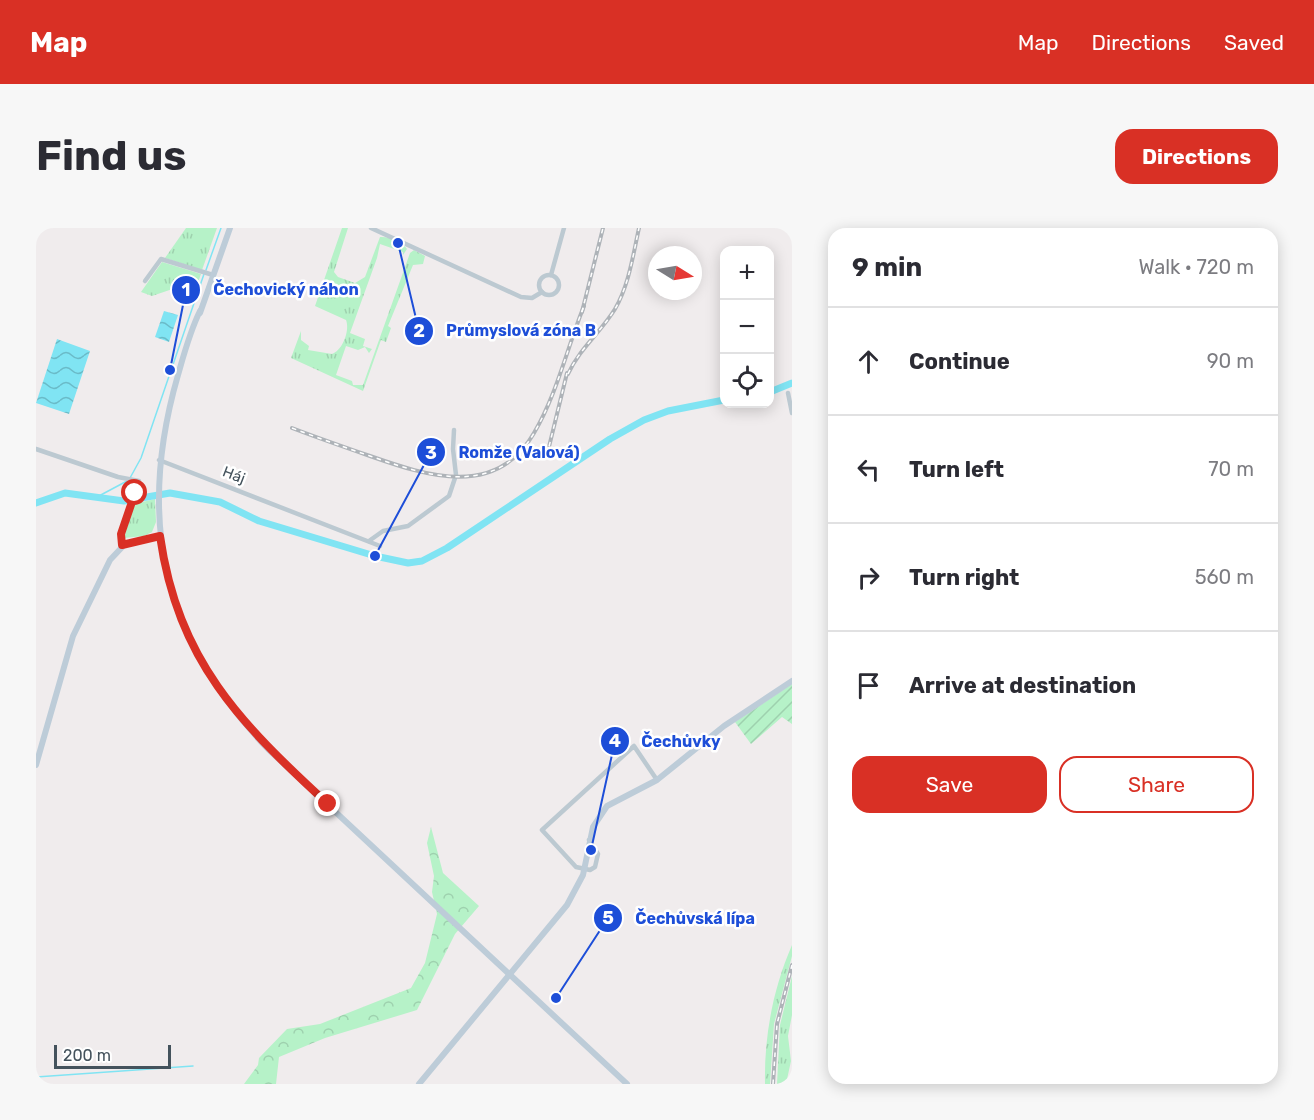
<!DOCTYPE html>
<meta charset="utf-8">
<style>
:root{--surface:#fff;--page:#f7f7f7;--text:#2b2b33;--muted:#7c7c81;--line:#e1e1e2;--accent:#d93025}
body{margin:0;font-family:Rubik,sans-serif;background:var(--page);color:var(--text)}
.controls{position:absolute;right:18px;top:18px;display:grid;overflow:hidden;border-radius:12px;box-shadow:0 3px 15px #0003}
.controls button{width:54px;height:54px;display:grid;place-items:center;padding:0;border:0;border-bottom:2px solid var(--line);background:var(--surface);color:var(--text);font:30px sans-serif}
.compass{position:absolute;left:612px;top:18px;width:54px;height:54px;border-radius:50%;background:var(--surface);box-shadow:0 3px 15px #0003;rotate:101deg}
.scale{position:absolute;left:18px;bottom:15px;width:117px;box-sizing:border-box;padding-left:6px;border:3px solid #44525c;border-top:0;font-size:16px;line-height:21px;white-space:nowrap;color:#44525c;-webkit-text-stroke:4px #fff;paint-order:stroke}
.stop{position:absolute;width:18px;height:18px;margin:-14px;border:4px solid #d93025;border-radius:50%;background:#fff}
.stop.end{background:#d93025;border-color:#fff;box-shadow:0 2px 6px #0008}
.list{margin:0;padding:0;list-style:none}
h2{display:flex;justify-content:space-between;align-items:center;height:78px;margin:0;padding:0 24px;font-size:26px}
h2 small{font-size:20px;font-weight:400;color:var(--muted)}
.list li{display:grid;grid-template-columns:39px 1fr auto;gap:18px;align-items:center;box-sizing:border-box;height:108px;padding:0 24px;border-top:2px solid var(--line)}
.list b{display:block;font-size:22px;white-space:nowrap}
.list em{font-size:20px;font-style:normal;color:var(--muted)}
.actions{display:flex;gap:12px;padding:18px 24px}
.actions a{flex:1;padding:14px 0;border:2px solid var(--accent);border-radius:18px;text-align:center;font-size:21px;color:var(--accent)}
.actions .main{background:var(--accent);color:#fff}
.icon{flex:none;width:33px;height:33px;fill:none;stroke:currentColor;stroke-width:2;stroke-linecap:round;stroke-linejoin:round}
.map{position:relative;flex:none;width:756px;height:856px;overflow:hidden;border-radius:18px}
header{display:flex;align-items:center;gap:36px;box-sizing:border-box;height:84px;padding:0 30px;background:var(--accent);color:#fff}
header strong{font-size:28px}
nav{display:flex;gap:33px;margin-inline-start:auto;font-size:21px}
.intro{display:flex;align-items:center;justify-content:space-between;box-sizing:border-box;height:144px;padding:0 36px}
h1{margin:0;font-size:42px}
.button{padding:15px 27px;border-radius:18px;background:var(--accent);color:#fff;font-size:21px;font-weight:700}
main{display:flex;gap:36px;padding:0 36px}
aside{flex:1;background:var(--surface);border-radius:18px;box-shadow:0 3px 15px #0003}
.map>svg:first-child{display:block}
.grass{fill:url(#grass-tufts)}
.forest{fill:url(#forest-crowns)}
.garden{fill:url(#garden-furrows)}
.water{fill:url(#water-waves)}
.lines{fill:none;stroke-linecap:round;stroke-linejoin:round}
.stream{stroke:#80e4f3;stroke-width:1.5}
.river{stroke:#80e4f3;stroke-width:7}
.street{stroke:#bcc9d1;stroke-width:4.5}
.secondary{stroke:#bdccd8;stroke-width:6}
.rail-casing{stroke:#aeb3b8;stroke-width:4}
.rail{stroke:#fff;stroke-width:1.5;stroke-dasharray:4.5;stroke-linecap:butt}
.route{stroke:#d93025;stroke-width:8}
.labels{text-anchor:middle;stroke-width:5;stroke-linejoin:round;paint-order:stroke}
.street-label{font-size:15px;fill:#44525c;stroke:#fff}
.leader{fill:none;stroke:#1d4ed8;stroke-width:2}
.callout-dot{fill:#1d4ed8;stroke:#fff;stroke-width:2}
.mark-label{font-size:18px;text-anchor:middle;font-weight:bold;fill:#fff}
.callout-label{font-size:16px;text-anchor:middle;font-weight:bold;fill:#1d4ed8;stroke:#fff;stroke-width:5;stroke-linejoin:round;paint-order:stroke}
</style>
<header>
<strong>Map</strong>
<nav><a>Map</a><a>Directions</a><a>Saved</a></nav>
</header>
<div class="intro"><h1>Find us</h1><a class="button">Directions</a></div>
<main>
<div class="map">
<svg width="756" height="856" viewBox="0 0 756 856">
<defs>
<pattern id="grass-tufts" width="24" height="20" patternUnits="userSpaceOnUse" patternTransform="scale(1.5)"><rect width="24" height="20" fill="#b6f2c8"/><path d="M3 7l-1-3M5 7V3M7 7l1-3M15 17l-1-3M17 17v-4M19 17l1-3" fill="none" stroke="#9ed1ae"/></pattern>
<pattern id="forest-crowns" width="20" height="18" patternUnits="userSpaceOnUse" patternTransform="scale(1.5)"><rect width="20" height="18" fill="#b6f2c8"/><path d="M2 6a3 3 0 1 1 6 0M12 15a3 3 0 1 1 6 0" fill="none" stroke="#9ed1ae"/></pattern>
<pattern id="garden-furrows" width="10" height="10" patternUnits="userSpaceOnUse" patternTransform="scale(1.5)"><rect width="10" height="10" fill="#b6f2c8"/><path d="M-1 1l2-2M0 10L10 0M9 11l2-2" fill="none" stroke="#9ed1ae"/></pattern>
<pattern id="water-waves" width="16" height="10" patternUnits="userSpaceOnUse" patternTransform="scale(1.5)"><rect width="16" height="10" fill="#80e4f3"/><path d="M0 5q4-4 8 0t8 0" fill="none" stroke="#6abbc8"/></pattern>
</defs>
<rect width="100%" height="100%" fill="#f0eced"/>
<g class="grass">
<path d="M150,0H181L166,42L129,30Z"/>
<path d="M306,0H312L298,44L302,49L319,55L329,49L344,9C352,8 367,14 371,21L367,27V24L344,16L341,30L314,105L329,111L327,118L336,121L333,125L329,119L322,122L310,118L300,147L316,153L317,157H327L374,25L378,22L389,28L387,36L377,37L352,98L355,100L350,114L345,112L327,163L255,130L265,103V112L273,118L272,122L296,126C307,122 314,102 310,92L279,78Z"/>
<path d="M126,34L165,46L160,60L157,54L116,68L105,64Z"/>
<path d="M119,271L120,294L116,304L108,308L88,310L98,276Z"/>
<path d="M756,717V728L738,796L734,856H729C728,808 737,761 756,717Z"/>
<path d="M756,748V787L752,808L755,833L750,856H741L744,797Z"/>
</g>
<path class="forest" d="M395,599L407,645L443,678L419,706L381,782L289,810L243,829L240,856H208L222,837L223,830L251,801L284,796L375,760L389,735L401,686L396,664L398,648L391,615Z"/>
<path class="garden" d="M756,456V496L746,489L715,516L699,494Z"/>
<g class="water">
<path d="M128,83L142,87L133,114L119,109Z"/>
<path d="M21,111L54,123L33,186L0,175Z"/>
</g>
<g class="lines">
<g class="stream">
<path d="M170,42L185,0"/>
<path d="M94,250L105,230L168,46"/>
<path d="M61,269L91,253"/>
<path d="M0,849L157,838"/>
</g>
<g class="river">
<path d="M734,164L756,155"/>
<path d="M0,275L29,265L88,273L134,265L184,274L223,293L339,328L372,335L386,333L411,320L574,211L608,192L632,183L688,172"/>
</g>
<g class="street">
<path d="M335,0L485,69L496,70L506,64"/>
<path d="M515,47L528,0"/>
<circle cx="513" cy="57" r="10"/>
<path d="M109,53L125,31L177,47"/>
<path d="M752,165L756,185"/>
<path d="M0,221L82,249L103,253L85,304L86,317"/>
<path d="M123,232L344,318"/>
<path d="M333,313L347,303L372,298L413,268L420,247L417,221L418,202"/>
<path d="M553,612L562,626L559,639L554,642L540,639L506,602L598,518L621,552"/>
</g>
<g class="secondary">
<path d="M164,83C154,103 148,126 142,147C100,292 126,411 232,521L591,856"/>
<path d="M164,85L194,0"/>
<path d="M0,537L37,408L74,332L89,316L124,308"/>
<path d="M383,856L531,677L547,647L557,599L571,578L621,552L688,498L756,453"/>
</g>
<g class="rail-casing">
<g id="rail">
<path d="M546,84L567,0"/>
<path d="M532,146C544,120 565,104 579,81C593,57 597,27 603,0"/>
<path d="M256,200C282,210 308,219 334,228C391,248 460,271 498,205C521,166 531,120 548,78"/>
<path d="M511,227L531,145"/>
<path d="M737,856L741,796L756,737"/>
</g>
</g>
<use href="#rail" class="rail"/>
</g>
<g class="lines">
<path class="route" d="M99,265L85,306L86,317L124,308C142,433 204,495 292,576"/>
</g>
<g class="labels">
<g class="street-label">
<text transform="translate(198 247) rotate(21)" y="5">Háj</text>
</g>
</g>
<path class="leader" d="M134 142L150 62M362 15L383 103M339 328L395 224M555 622L579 513M520 770L572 690"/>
<g class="callout-dot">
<circle cx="134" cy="142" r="6"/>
<circle cx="362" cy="15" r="6"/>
<circle cx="339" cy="328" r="6"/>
<circle cx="555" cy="622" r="6"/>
<circle cx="520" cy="770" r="6"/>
<circle cx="150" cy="62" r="15"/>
<circle cx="383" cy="103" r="15"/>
<circle cx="395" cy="224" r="15"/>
<circle cx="579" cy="513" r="15"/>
<circle cx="572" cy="690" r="15"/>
</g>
<g class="mark-label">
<text x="150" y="68">1</text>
<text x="383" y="109">2</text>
<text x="395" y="231">3</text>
<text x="579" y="519">4</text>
<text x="572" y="696">5</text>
</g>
<g class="callout-label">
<text x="250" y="67">Čechovický náhon</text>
<text x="485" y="108">Průmyslová zóna B</text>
<text x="483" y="230">Romže (Valová)</text>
<text x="645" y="519">Čechůvky</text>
<text x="659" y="696">Čechůvská lípa</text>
</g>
</svg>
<div class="controls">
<button>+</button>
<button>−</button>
<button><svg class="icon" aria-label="locate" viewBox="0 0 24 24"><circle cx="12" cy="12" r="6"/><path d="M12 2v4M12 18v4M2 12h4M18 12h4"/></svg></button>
</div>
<svg class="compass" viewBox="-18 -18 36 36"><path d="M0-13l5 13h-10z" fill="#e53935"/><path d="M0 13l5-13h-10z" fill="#7c7c81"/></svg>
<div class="scale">200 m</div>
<div class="stop" style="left:99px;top:265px"></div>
<div class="stop end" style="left:292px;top:576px"></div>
</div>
<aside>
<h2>9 min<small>Walk · 720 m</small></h2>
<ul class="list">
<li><svg class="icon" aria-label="ahead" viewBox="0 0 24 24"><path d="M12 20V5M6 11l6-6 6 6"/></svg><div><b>Continue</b></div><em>90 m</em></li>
<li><svg class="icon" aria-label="left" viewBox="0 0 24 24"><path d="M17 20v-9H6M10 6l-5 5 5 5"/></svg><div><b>Turn left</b></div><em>70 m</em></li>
<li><svg class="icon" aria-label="right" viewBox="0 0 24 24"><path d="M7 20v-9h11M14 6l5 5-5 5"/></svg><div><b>Turn right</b></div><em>560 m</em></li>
<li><svg class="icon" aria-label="arrive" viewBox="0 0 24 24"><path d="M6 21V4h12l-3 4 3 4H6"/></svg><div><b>Arrive at destination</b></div></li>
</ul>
<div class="actions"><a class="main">Save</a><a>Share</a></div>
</aside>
</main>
